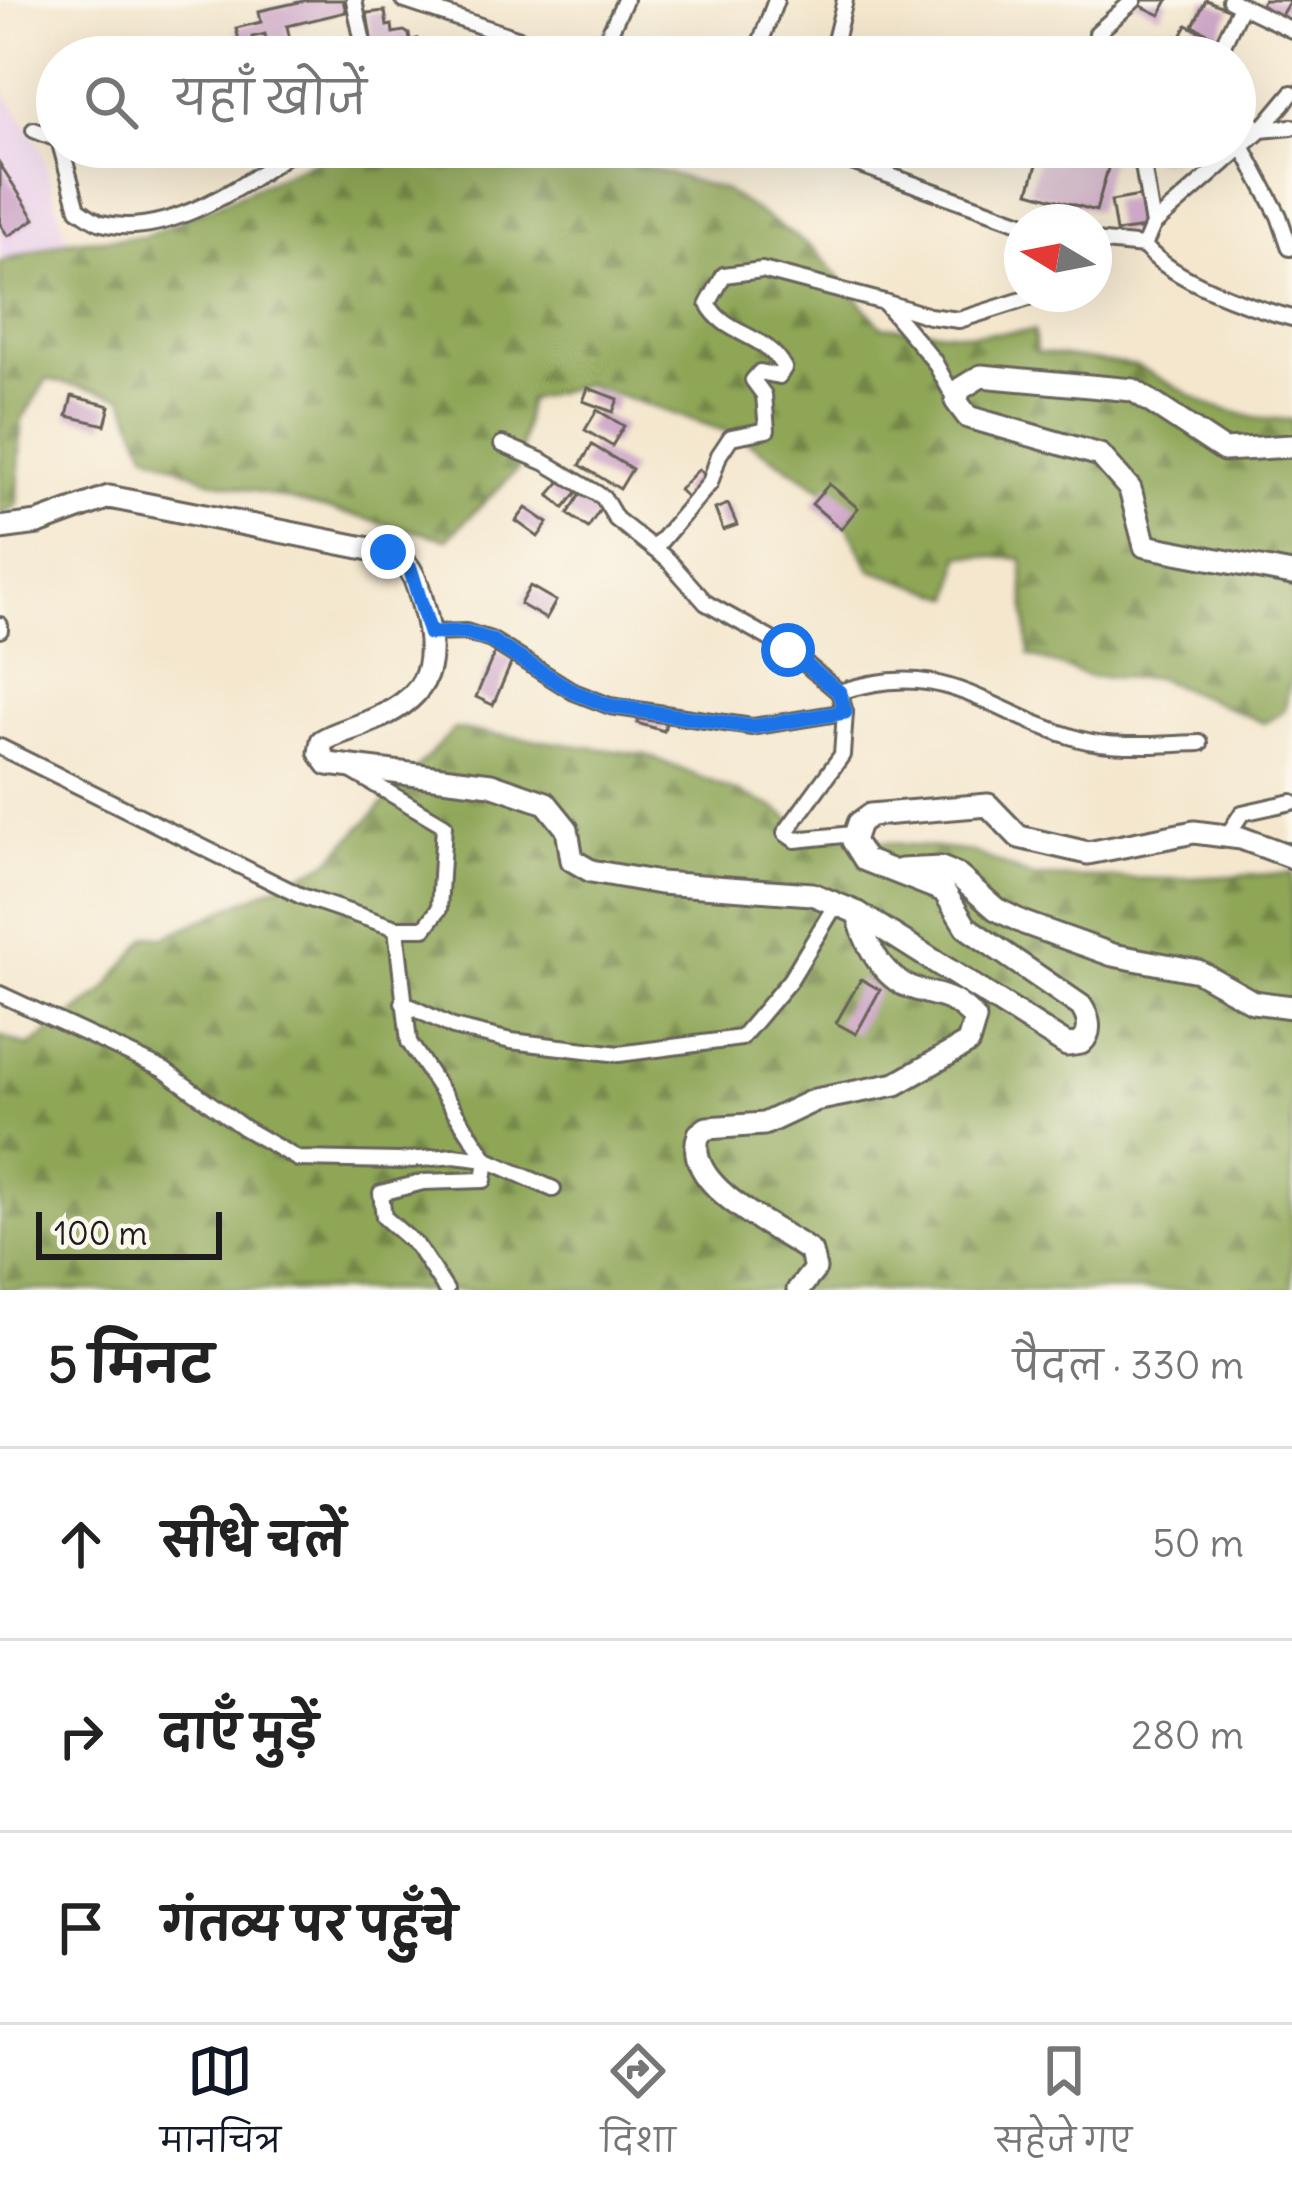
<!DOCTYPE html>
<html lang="hi">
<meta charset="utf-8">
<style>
:root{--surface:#fff;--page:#f2f2f2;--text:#222;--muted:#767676;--line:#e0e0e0;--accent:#111827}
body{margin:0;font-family:Delius,"Playpen Sans Deva",sans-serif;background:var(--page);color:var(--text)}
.compass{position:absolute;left:1004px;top:204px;width:108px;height:108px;border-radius:50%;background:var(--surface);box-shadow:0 12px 48px #0002;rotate:280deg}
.scale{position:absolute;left:36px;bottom:30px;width:186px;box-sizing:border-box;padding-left:12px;border:6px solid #1c1c1c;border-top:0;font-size:33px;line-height:42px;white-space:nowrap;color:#1c1c1c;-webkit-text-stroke:9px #fbf7ec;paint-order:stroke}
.stop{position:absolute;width:36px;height:36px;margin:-27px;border:9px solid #1a73e8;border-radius:50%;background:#fff}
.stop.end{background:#1a73e8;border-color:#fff;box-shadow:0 3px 12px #0008}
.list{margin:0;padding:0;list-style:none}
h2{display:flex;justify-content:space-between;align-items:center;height:156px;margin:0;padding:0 48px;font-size:51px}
h2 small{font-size:39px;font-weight:400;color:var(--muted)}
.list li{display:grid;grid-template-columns:78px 1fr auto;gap:36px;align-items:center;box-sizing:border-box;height:192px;padding:0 48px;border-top:3px solid var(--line)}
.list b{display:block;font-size:45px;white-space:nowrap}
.list em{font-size:39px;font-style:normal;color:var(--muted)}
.icon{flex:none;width:66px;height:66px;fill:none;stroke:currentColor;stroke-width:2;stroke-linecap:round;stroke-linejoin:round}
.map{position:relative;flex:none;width:1292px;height:1290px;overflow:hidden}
.search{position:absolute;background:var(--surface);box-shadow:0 12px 48px #0002;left:36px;right:36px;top:36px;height:132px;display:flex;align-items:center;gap:30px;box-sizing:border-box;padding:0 42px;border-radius:66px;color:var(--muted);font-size:45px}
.sheet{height:732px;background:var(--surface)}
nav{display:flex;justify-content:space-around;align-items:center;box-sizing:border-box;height:168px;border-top:3px solid var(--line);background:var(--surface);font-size:33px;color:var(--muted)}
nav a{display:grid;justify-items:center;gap:6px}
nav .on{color:var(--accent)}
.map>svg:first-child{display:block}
.built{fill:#ebd1eb}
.forest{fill:url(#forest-firs);stroke:#55613a;stroke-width:3}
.building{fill:#cca2c6}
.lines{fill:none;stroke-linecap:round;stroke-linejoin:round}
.street-casing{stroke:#68635a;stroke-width:20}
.secondary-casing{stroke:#68635a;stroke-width:27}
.street{stroke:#fff;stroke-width:14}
.secondary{stroke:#fff;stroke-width:21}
.route{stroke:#1a73e8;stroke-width:15}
</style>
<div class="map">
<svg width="1292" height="1290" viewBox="0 0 1292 1290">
<defs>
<pattern id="forest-firs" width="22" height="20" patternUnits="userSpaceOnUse" patternTransform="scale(3)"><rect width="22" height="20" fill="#8ea657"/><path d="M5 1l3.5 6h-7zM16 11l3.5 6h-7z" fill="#738647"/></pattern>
</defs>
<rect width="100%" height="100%" fill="#fbf7ec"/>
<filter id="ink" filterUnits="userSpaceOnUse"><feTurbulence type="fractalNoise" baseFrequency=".00833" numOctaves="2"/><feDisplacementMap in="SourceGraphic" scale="24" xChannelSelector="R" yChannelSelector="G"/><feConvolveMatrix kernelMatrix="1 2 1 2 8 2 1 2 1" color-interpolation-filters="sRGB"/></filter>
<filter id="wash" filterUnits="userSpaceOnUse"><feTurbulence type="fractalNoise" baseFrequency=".004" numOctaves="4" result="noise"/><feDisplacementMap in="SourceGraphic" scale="48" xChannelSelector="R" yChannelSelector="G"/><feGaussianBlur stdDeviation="2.7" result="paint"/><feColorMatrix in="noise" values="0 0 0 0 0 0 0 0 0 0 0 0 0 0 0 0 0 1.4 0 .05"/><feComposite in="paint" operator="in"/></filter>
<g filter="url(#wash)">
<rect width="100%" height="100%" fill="#f4e7ce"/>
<path class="built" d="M0,84L40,146L67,241L0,262Z"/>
<g class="forest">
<path d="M387,147H550L618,158L724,190L814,249L881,326L971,334L1034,331L1036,352L1137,366L1209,405L1255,418L1292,420V675L1284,711L1264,723L1158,678L1090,677L1029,655L1022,559L960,555L953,598L871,570L829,493L737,435L586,384L528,400L518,469L447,539L206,479L146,452L123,397L47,379L21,421L18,505L0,516V262L67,241L144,237L331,154Z"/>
<path d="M454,729L646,755L772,806L811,834L973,852L1032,877L1170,879L1292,873V1290H0V1036L29,1047L103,992L148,936L165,937L328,862Z"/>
</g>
<g id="blocks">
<g class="building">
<path d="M308,0H343L346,12L287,26L292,49L269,54L265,34L252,37L254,45L241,48L236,28L261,22L259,11Z"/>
<path d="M1129,0H1168L1160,15Z"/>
<path d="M1206,0L1231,10L1218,38L1193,26Z"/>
<path d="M1264,0H1290L1280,17L1260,6Z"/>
<path d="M385,11L387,26L392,25L393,33L404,31L409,34L410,41L417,39L420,57H374L367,13Z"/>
<path d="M1187,25L1213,39L1204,57L1176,46Z"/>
<path d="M882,147H901L897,162L879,157Z"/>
<path d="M1042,147H1114L1096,211L1029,192Z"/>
<path d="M1153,147H1174L1175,158L1154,160Z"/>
<path d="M0,164L35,219L8,236L0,224Z"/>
<path d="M1140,196L1145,228L1116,232L1111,201Z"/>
<path d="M588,388L618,399L613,412L583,401Z"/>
<path d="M72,396L110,406L105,425L67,416Z"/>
<path d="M597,410L624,426L612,446L585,430Z"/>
<path d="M592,445L632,469L620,489L580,465Z"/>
<path d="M699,469L708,478L689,499L679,490Z"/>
<path d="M563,479L578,491L564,508L549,495Z"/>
<path d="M829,484L858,508L841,529L812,504Z"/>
<path d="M582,491L603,505L588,528L568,514Z"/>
<path d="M728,504L737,525L723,530L715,509Z"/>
<path d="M526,508L548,523L538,537L516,521Z"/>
<path d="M530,586L556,601L546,619L520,604Z"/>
<path d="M495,651L513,659L493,705L476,697Z"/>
<path d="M641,708L668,715L664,731L637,723Z"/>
<path d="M861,979L880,990L856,1034L836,1023Z"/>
</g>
</g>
</g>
<g filter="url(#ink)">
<use href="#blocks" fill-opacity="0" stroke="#68635a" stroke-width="3"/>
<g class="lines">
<g class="street-casing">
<g id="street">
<path d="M354,0L366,57"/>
<path d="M403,0L573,57"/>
<path d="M1230,0L1292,30"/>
<path d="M598,57L625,0"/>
<path d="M755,57L776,0"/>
<path d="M831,57L845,0"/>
<path d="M1097,57V33L1134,0"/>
<path d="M1217,57L1241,6"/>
<path d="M1235,111L1261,130L1292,93"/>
<path d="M34,130L57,139"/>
<path d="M1242,146L1279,216L1290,248"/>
<path d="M61,147L78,209C85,213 94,221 102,223C165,240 250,183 297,147"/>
<path d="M810,147L1022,223"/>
<path d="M1153,225L1261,130L1292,127"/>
<path d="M1094,241L1144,246L1153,225L1140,147"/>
<path d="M1144,246C1174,281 1247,306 1292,318"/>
<path d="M884,302L929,316L959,320L1041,294"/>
<path d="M502,444L544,462L603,497L616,519L668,560L706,603L788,649L839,692L845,712L842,755L785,833L795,840L853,834"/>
<path d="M654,549L710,483L719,455L731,437L767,430L764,395L753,380L760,372L779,376L784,368C765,332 726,337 708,304L724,275L762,270L884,302L934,361L956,401"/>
<path d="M0,625V630"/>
<path d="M430,633L466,632L491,640L574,692L610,706L752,727L845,712"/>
<path d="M839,692C948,656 984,712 1079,739C1115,749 1162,744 1200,743"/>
<path d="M0,747L301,896L396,928H425L439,909L444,825L352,771"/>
<path d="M1227,836L1242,813L1292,802"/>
<path d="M396,928L409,1042L487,1160L484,1180L423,1182L381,1193L384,1217L417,1246L446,1290"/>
<path d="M0,994L164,1070L244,1128L298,1159L399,1161L454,1156L487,1160L553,1189"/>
<path d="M403,1003L453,1027L511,1041L619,1054L741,1038L790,980L836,904"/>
</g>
</g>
<g class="secondary-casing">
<g id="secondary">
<path d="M1292,446L1224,450L1133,390L981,376L960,389L956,401L968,417L1100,455L1130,489L1145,546L1292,574"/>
<path d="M0,528L38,523L109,497L395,554C415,567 419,591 425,612C440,672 425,700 366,723C352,729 335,733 322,741L320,753L328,764L491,784L546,803L567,829L572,860L591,871L660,883L812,894L858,913L1067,1045L1081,1043C1093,1032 1089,1018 1081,1006L966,927L944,891L865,860L853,841L859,823L870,815L988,805L1019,837L1088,853L1194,832L1241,838L1292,857"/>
<path d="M901,870L941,868L956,874L996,909L1024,923L1113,955L1198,971L1253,1002L1292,1007"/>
<path d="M798,1290L815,1269L811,1252C778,1227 680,1187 699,1134L707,1128L764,1124L815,1100L896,1084L968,1043L975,1019C948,990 937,999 905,985C880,973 863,939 858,913"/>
</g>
</g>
<use href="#street" class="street"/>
<use href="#secondary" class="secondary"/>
</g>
</g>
<g class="lines" filter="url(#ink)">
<path class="route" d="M388,552L410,568L430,633L466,632L490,640L574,692L610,706L752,727L845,712L839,692L788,650"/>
</g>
</svg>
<svg class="compass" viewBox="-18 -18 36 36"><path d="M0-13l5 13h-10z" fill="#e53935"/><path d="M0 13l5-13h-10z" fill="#767676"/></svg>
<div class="scale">100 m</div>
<div class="stop" style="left:788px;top:650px"></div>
<div class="stop end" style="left:388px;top:552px"></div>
<div class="search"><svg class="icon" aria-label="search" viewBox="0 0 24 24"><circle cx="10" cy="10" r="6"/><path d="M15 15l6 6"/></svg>यहाँ खोजें</div>
</div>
<section class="sheet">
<h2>5 मिनट<small>पैदल · 330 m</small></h2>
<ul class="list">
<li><svg class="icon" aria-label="ahead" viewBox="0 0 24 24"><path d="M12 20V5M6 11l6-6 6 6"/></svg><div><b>सीधे चलें</b></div><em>50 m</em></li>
<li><svg class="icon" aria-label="right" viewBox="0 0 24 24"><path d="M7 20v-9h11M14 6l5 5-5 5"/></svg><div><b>दाएँ मुड़ें</b></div><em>280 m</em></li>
<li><svg class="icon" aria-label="arrive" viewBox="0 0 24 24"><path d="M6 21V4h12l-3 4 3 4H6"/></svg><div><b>गंतव्य पर पहुँचे</b></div></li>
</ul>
</section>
<nav>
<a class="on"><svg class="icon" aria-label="map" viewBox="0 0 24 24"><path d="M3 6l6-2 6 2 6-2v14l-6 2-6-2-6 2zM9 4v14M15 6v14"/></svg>मानचित्र</a>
<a><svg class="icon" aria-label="directions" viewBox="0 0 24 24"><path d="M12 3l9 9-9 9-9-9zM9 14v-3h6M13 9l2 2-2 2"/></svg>दिशा</a>
<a><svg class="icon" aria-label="saved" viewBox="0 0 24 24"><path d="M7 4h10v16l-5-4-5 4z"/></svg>सहेजे गए</a>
</nav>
